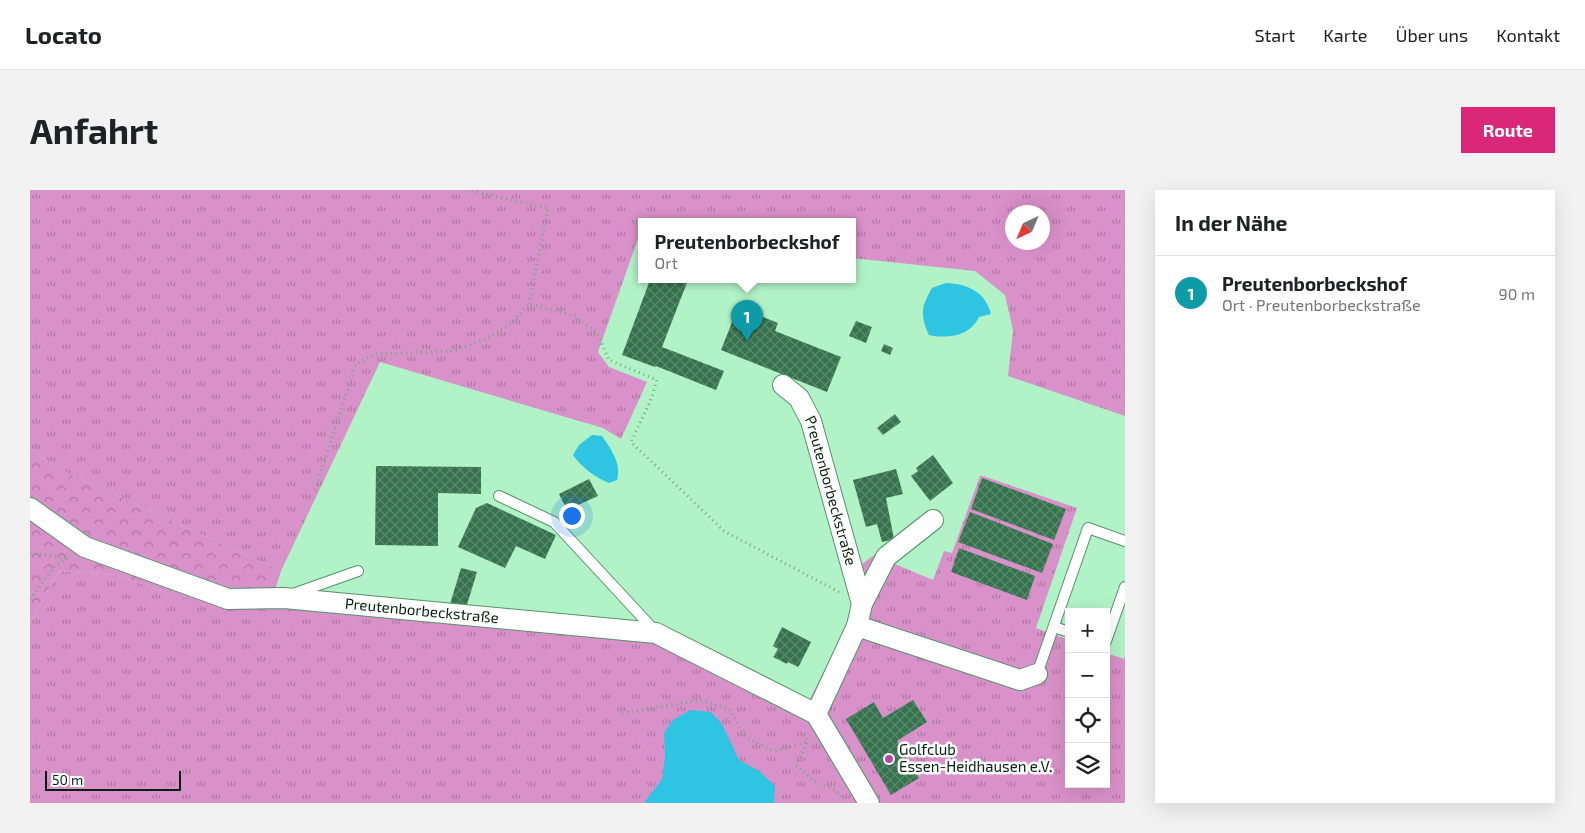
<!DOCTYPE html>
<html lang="de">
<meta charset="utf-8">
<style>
:root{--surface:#fff;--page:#f2f2f2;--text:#202124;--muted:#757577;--line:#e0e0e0;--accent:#db2777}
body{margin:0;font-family:"Exo 2",sans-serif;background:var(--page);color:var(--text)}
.controls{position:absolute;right:15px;bottom:15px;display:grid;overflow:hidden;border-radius:0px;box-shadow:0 5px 20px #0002}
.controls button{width:45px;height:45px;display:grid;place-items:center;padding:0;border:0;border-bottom:1px solid var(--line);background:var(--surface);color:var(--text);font:25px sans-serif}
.compass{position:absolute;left:975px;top:15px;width:45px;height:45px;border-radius:50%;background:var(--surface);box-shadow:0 5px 20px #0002;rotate:224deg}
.scale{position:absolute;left:15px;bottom:12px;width:136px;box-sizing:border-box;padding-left:5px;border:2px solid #052011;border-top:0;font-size:14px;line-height:18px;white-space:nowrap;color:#052011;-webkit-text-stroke:4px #fff;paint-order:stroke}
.you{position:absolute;left:541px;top:325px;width:18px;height:18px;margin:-12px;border:4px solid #fff;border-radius:50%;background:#1a73e8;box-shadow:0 0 0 8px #1a73e833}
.badge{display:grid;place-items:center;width:32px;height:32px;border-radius:50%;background:var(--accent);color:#fff;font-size:16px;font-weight:700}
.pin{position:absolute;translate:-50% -41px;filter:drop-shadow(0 1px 2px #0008)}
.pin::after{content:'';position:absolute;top:26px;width:18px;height:15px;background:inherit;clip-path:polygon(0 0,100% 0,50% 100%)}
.popup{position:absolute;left:608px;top:28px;width:218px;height:65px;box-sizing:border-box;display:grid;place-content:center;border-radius:0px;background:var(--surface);filter:drop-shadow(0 1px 4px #0005);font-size:16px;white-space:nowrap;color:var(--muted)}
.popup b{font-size:19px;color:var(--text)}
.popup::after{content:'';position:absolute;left:50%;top:100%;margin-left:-10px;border:10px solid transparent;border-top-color:var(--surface)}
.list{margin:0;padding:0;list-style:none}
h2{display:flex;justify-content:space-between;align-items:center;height:65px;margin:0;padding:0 20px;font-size:21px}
h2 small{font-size:16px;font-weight:400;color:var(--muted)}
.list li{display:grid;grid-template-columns:32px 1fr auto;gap:15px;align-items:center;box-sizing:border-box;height:75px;padding:0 20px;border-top:1px solid var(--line)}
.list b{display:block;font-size:19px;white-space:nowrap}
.list p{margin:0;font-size:16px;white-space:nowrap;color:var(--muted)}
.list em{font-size:16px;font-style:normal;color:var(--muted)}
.icon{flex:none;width:28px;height:28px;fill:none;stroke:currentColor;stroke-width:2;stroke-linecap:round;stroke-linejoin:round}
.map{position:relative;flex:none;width:1095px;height:613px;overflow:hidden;border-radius:0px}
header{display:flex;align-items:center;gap:30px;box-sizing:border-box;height:70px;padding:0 25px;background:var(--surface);border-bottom:1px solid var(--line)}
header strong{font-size:24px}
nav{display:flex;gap:28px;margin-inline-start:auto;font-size:18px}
.intro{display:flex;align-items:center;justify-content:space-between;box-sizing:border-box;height:120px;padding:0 30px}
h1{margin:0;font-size:35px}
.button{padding:12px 22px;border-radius:0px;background:var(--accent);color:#fff;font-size:18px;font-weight:700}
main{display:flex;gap:30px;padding:0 30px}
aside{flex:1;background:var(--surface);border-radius:0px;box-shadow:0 5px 20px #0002}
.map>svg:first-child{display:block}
.grass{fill:url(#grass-tufts);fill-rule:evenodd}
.forest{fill:url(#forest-crowns)}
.water{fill:#2fc4e2}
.building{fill:url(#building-cross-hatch)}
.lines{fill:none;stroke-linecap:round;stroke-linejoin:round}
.lane-casing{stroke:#54926c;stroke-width:12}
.street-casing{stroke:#54926c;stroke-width:22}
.path{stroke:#74a887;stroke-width:3;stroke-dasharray:1 4;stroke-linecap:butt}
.lane{stroke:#fff;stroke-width:10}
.street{stroke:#fff;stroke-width:20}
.poi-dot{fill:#b948a4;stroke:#fff;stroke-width:2}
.labels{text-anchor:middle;stroke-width:5;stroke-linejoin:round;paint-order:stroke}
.street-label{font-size:15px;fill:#052011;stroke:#fff}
.poi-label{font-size:15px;fill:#052011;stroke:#fff;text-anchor:start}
</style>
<header>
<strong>Locato</strong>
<nav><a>Start</a><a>Karte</a><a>Über uns</a><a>Kontakt</a></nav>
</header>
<div class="intro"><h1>Anfahrt</h1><a class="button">Route</a></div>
<main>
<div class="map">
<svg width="1095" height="613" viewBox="0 0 1095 613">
<defs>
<pattern id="grass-tufts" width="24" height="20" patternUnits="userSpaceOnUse" patternTransform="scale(1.25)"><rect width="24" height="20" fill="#d991c9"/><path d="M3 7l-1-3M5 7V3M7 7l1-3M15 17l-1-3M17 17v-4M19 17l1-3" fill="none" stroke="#ae76a2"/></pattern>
<pattern id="forest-crowns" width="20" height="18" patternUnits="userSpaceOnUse" patternTransform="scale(1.25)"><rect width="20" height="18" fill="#d991c9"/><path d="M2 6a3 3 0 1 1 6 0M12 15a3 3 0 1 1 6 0" fill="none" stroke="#ae76a2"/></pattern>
<pattern id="building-cross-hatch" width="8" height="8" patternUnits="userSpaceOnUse" patternTransform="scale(1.25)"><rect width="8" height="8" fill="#35734e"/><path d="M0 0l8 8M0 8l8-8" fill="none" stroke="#5b896e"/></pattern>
</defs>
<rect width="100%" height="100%" fill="#b1f2c7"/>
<g class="grass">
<path d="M0,0H1095V226L978,186L983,140L975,105L945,81L822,68V32H612V46H609L568,162L579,177L617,192L591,249L573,238L350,172L251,381L29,279L0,259ZM982,22H1012V52H982Z"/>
<path d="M950,286H953L1047,318L1006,438L1039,450V594H1076V463L1094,469L1095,466V613H0V433L29,381L86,385L152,408L243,407L631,436L780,509L822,426L832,374L851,360L860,372L903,390L914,361L922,363Z"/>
</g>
<path class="forest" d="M0,259L29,279L251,381L243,407L152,408L86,385L29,381L0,433Z"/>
<g class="water">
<path d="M916,93C937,94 955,101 961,124L949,127C940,146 918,149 899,145C890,125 891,117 902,98Z"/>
<path d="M562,245L572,246C581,259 592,274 587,290L579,293C566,288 551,277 543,265L549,255Z"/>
<path d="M660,520L681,522L692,534L709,570L729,581L745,596L744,613H614L632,589L635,567L634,543L643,530Z"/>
</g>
<g class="building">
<path d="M620,90H658L632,157L694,181L686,200L626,176L625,177L592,165Z"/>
<path d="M708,117L748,133L745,141L811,167L797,202L691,160Z"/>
<path d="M826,131L842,137L836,153L819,146Z"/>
<path d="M854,154L863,158L860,165L851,161Z"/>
<path d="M865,224L871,232L853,245L847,238Z"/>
<path d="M903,265L923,293L900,311L881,286L888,281L886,278Z"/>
<path d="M346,276L451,277V304L408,303V356L345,355Z"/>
<path d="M866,279L873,304L856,308L864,349L852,352L847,334L836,337L823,290Z"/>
<path d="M952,288L1036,319L1024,350L941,319Z"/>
<path d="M559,289L568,306L537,320L529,304Z"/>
<path d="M457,313L526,345L515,369L486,356L475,378L428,357L446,318Z"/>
<path d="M940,322L1023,354L1012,383L928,352Z"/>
<path d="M929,358L1005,386L997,410L921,382Z"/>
<path d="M431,378L447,382L436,418L420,414Z"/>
<path d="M752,437L781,452L770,474L768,477L758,472L757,474L743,467L748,459L743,456Z"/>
<path d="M883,510L897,532L867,551L889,588L861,605L816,529L844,512L853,528Z"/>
</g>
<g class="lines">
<g class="lane-casing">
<g id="lane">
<path d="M469,306L524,332L625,441"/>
<path d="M263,404L328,381"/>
<path d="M1024,437L1039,442"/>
<path d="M1076,451L1095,397"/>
<path d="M1007,484L1058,338L1095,351"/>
</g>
</g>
<g class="street-casing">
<g id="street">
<path id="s1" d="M753,195L769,208L781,231L832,414"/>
<path id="s2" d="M0,318L55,357L198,409L254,408L626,443L786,524L839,613"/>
<path d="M827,436L990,490L1007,484"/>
<path d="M786,524L827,436L832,414L856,367L903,330"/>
</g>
</g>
<g class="path">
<path d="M437,0L518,18L499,114"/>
<path d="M285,300L326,174L346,164L422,161L457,149L482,132L499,114L545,126L567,143L579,170L627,190L620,212L601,252L694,341L809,402"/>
<path d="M0,363L36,368"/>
<path d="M0,409L25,376L38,368"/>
<path d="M592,523L671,510L699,519L717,548L745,561L777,552L778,548"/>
<path d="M777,553L766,575L783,591L806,601L812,607"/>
</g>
<use href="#lane" class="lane"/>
<use href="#street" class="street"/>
</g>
<circle class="poi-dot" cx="859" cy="569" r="5"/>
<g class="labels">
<g class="street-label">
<text dy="5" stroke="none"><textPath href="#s1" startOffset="119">Preutenborbeckstraße</textPath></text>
<text dy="5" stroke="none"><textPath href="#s2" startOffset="414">Preutenborbeckstraße</textPath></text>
</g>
<g class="poi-label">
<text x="869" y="565">Golfclub<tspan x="869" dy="17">Essen-Heidhausen e.V.</tspan></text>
</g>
</g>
</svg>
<div class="controls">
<button>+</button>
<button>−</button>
<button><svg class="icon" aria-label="locate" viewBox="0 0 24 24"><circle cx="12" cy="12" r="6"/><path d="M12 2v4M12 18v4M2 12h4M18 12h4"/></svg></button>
<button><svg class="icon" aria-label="layers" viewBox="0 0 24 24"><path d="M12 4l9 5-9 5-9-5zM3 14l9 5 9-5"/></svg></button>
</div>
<svg class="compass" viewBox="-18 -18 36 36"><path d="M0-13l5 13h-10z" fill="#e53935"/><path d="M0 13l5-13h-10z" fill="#757577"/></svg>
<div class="scale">50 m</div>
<div class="you"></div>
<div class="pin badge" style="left:717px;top:151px;background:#0f9aa8">1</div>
<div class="popup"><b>Preutenborbeckshof</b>Ort</div>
</div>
<aside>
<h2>In der Nähe<small></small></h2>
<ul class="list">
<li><span class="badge" style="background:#0f9aa8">1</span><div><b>Preutenborbeckshof</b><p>Ort · Preutenborbeckstraße</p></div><em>90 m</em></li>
</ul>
</aside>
</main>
